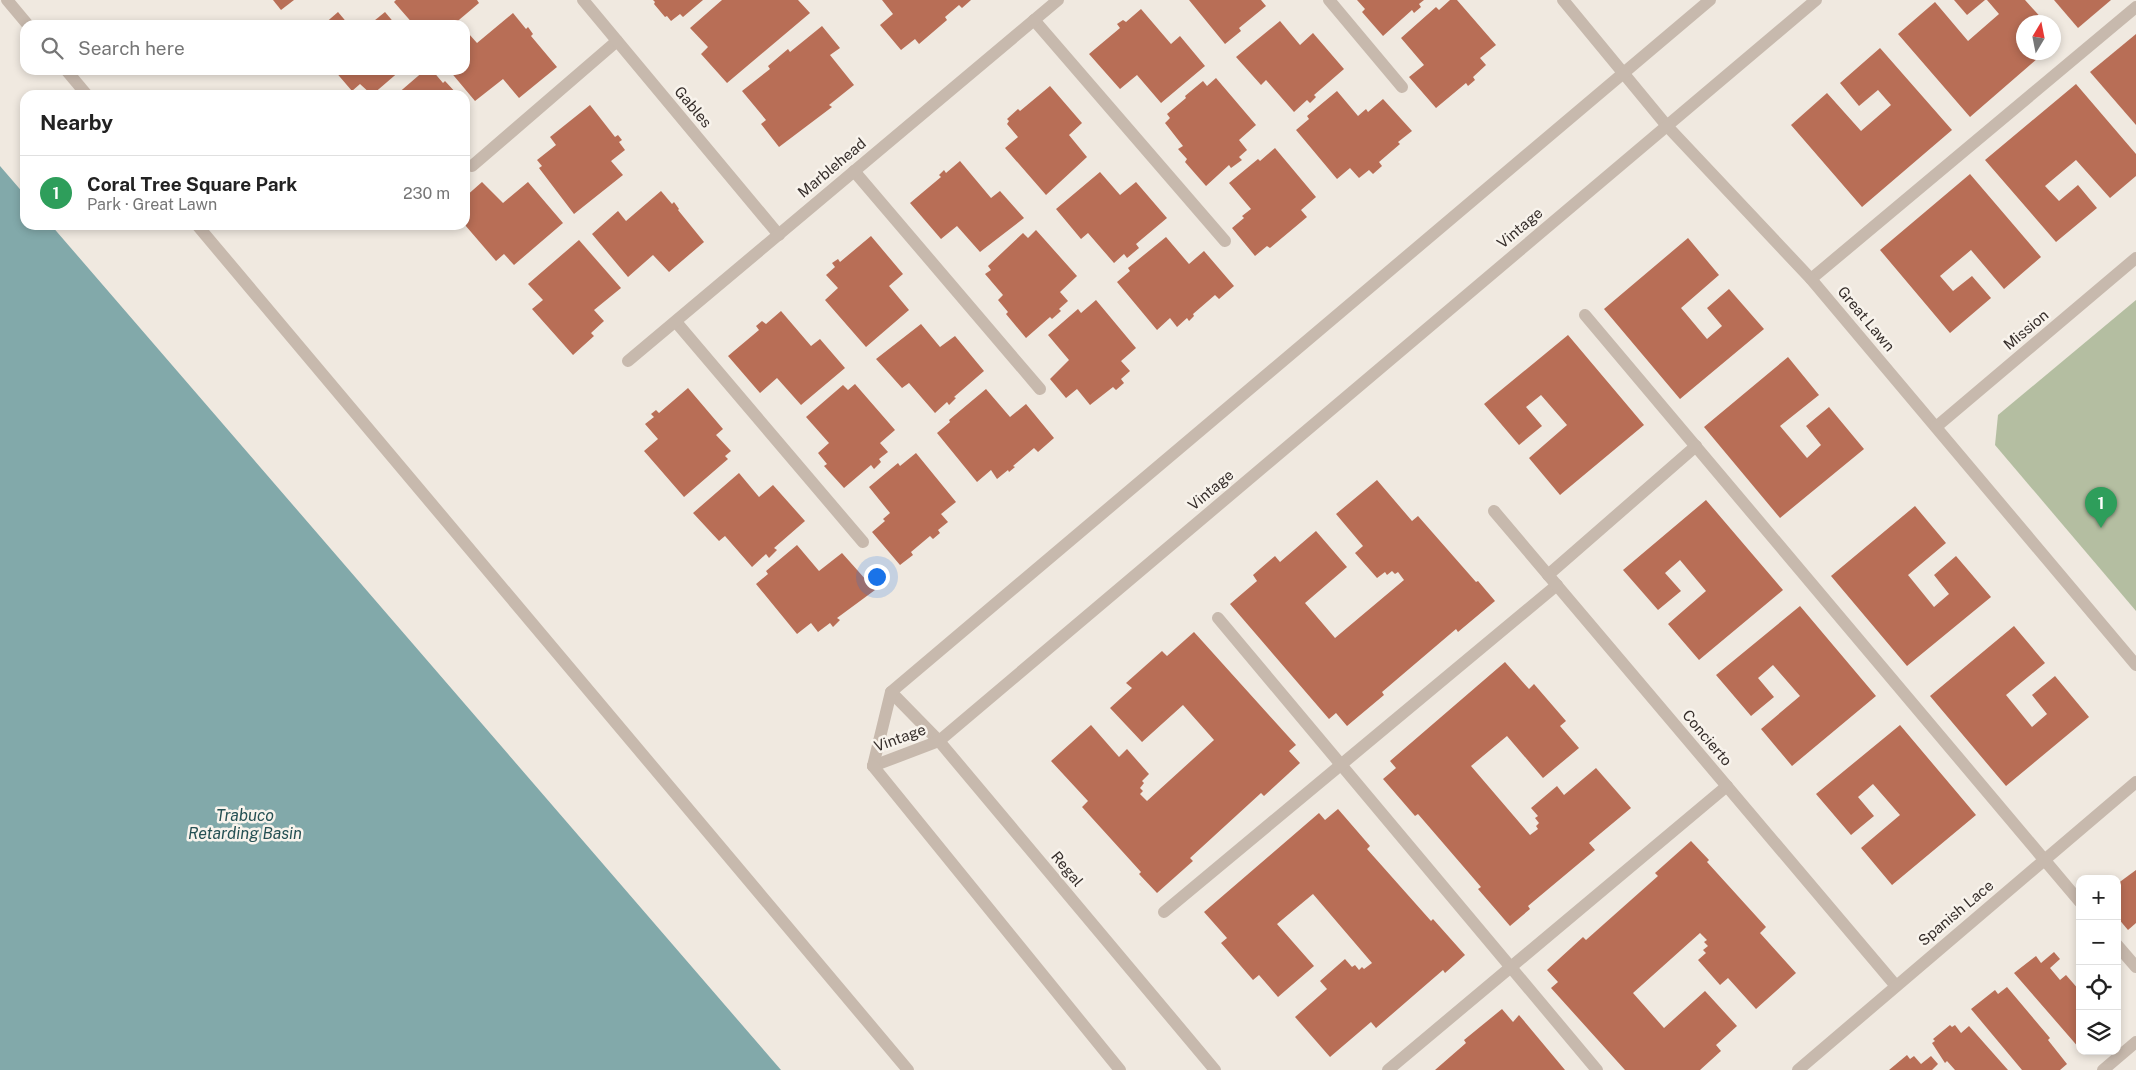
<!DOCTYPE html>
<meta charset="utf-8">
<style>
:root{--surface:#fff;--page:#f6f6f6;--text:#222;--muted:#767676;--line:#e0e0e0;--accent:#255053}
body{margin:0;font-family:"Public Sans",sans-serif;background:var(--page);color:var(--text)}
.controls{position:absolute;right:15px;bottom:15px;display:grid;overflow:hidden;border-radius:10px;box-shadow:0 2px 8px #0003}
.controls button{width:45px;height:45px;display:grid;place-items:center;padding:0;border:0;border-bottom:1px solid var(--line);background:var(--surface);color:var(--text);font:25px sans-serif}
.compass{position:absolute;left:2016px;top:15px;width:45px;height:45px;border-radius:50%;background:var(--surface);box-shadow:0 2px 8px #0003;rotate:10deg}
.you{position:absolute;left:876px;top:576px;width:18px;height:18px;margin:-12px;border:4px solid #fff;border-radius:50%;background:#1a73e8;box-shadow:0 0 0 8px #1a73e833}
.badge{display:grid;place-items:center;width:32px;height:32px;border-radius:50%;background:var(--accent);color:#fff;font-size:16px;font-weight:700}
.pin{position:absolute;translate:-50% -41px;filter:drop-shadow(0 1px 2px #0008)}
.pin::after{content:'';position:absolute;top:26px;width:18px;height:15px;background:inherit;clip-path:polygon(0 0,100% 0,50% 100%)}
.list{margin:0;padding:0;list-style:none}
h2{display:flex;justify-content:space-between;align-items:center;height:65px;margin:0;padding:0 20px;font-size:21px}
h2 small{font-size:16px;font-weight:400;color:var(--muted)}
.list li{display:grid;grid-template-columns:32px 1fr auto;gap:15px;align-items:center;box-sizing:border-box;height:75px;padding:0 20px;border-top:1px solid var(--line)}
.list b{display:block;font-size:19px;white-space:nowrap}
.list p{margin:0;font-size:16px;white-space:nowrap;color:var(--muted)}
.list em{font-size:16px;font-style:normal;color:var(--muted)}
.icon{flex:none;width:28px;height:28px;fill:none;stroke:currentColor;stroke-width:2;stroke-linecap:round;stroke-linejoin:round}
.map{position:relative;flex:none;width:2136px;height:1070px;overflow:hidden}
.search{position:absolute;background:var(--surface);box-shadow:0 2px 8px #0003;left:20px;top:20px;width:450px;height:55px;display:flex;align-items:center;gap:12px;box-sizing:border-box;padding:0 18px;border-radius:15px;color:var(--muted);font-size:19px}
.panel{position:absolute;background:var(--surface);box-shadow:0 2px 8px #0003;left:20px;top:90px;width:450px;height:140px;border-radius:15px}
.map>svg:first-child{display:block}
.green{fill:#b4bea1}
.water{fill:#82a9aa}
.building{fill:#b86e56}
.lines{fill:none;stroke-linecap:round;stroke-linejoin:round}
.service{stroke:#c7b9ad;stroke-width:12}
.minor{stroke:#c7b9ad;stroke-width:12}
.tertiary{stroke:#c7b9ad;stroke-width:12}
.labels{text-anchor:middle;stroke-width:5;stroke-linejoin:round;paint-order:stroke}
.street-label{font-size:15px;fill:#362e2b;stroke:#f8f3ec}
.water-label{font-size:16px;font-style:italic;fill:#255053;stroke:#f8f3ec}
</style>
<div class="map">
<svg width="2136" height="1070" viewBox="0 0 2136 1070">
<rect width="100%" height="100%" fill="#f0e9e0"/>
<path class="green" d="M2136,300V611L1995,445L1998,415Z"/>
<path class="water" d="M0,166L25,195V225H51L781,1070H0Z"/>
<g class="building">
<path d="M273,0H294L281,10Z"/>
<path d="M396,0H477L479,3L453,25H414L394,2Z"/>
<path d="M653,0H703L683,17L680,14L671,21L667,16L665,17L654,4L655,2Z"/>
<path d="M722,0H798L810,13L727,83L701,54L708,47L690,28Z"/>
<path d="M882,0H971L962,8L959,5L945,17L947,20L919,44L915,39L901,50L880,25L893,14Z"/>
<path d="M1189,0H1261L1266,6L1239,28L1241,31L1225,44Z"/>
<path d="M1357,0H1424L1419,4L1421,7L1414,13L1412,10L1383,36L1362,12L1365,9Z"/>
<path d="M1450,0H1457L1496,45L1480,58L1486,65L1473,77L1475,80L1468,86L1466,83L1436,108L1409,77L1424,65L1401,38L1436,7L1439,10Z"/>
<path d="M1954,0H1985L1967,15Z"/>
<path d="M1987,0H2025L2045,22H2024V52H2045L1970,117L1898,34L1935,2L1968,41L1999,14Z"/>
<path d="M2054,0H2111L2078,28Z"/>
<path d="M1141,9L1171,44L1180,36L1205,66L1161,103L1137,75L1120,89L1089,54L1120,28L1117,24L1123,20L1126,22Z"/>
<path d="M338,12L349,25H323Z"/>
<path d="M385,12L396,25H369Z"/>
<path d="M513,13L526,29L528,27L533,34L531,36L557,67L519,98L503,79L475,101L449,70H465V37L469,34L477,43Z"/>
<path d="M1280,21L1300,45L1313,33L1344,69L1314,95L1316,97L1310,103L1307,100L1294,112L1266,80L1261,85L1236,57Z"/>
<path d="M822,26L840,48L830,55L854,85L829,105L832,107L779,147L761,124L766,120L742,91L770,69L768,66L788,49L790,52Z"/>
<path d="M2136,34V125L2090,72Z"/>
<path d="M1880,48L1952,130L1862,207L1791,125L1827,93L1861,131L1891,105L1878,90L1859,106L1840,83Z"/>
<path d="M334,70H401L372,95L360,84L352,91Z"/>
<path d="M425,70H432L443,83L445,81L458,95H396Z"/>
<path d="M1216,78L1256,125L1239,140L1247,150L1239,157L1242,160L1231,168L1229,165L1206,186L1185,162L1187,159L1178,149L1183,146L1165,123L1170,118L1167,114L1186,98L1185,96L1203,81L1207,86Z"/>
<path d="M2076,84L2136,154V176L2110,198L2076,160L2045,186L2059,201L2078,185L2097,208L2056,242L1985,160Z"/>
<path d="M1050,86L1082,123L1069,135L1087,157L1046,195L1005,148L1018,137L1007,124L1009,121L1007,119L1018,109L1020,111Z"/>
<path d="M1337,91L1358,116L1366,109L1368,112L1383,99L1412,131L1398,142L1400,144L1379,162L1382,166L1373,174L1369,170L1359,178L1350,168L1337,179L1296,130L1309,119L1307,116Z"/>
<path d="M590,105L615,137L618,135L622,140L619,142L625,150L611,161L623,175L574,214L539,168L542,166L537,160L556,145L550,137Z"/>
<path d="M1275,148L1316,197L1301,210L1307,217L1270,248L1267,246L1255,256L1232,228L1244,218L1242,216L1251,209L1229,183L1258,159L1260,161Z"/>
<path d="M960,161L991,198L1000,191L1024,218L980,252L957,226L941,239L910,203L941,177L939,175L944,170L946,173Z"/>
<path d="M1100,172L1120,195L1136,182L1167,218L1136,244L1139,248L1127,258L1124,254L1114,263L1088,233L1081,239L1056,209Z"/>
<path d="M1970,174L2041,257L2004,289L1971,250L1940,276L1953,291L1972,276L1991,298L1950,333L1880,250Z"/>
<path d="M482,182L503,203L528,182L563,223L514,265L504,254L496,261L465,225V197Z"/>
<path d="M661,191L672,204L674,202L679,209L678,210L704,242L669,272L653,255L628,277L592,234L618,211L626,221Z"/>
<path d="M1036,230L1077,276L1060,292L1068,301L1059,309L1061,311L1052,319L1050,317L1026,338L1006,314L1008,312L998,300L1003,295L985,274L991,270L988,266L1023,233L1028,238Z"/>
<path d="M871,236L903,274L889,286L909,310L866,347L825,300L838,288L826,275L835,267L832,263L838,259L840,262Z"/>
<path d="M1166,237L1189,264L1204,251L1234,286L1219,299L1215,295L1193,314L1194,316L1189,321L1187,318L1177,327L1170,318L1157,330L1117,282L1130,271L1128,268Z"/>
<path d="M1688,238L1719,275L1681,308L1707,339L1722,326L1707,308L1729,289L1764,329L1680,399L1604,309Z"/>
<path d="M579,240L621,288L594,310L604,321L591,333L594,336L573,355L532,309L543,300L528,284Z"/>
<path d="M1096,300L1136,348L1121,361L1130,371L1121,379L1124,383L1116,390L1113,387L1090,405L1077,389L1066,398L1050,379L1069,360L1048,335L1078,309L1081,313Z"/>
<path d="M781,311L811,346L820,339L845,368L801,405L777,378L760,393L728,356L759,330L756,326L762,321L766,324Z"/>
<path d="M921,324L940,347L955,336L984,371L954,397L956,398L949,405L947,402L935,413L909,383L902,388L876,359Z"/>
<path d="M1568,335L1644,425L1560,495L1529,458L1567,425L1541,395L1526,407L1542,426L1519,445L1484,404Z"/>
<path d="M1788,357L1819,395L1780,426L1807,458L1821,445L1806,426L1829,407L1864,449L1780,518L1704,427Z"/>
<path d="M855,384L895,430L880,443L888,452L879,459L881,462L874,469L871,465L844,488L824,466L827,464L818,453L829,443L806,417L843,385L848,390Z"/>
<path d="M688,388L723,429L716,435L731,451L725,456L728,459L684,497L644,451L658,439L645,424L654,417L651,414L656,410L659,413Z"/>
<path d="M986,389L1010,417L1026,404L1054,438L1038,452L1034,448L1013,466L1015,467L1009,472L1008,470L997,479L991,470L977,482L937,433L950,422L949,420Z"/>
<path d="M916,453L956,502L941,514L948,522L938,530L940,533L933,539L930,536L911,552L913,555L900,565L872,532L885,521L883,519L890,513L869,487L898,463L900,466Z"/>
<path d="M739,473L759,497L773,485L805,521L774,548L777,550L769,558L766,554L752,567L725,536L719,541L693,513Z"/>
<path d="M1377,480L1412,521L1418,516L1476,582L1478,581L1495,601L1458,632L1456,629L1382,692L1384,695L1347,726L1336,713L1329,719L1230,604L1257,581L1253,575L1275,556L1280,562L1316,531L1347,567L1305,603L1335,638L1404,580L1398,572L1395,574L1392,571L1387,575L1385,572L1377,578L1355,553L1363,546L1336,514Z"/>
<path d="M1706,500L1783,590L1699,660L1668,624L1706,591L1680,560L1665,573L1681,591L1658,610L1623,570Z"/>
<path d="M1915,506L1946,543L1908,575L1934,607L1949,594L1934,575L1956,556L1991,597L1907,666L1831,576Z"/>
<path d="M797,545L819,571L842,553L875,590L837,618L840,620L833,627L830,623L818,632L811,623L797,634L756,584L768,574L766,571Z"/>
<path d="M1800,606L1876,696L1792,766L1761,729L1800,696L1773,665L1758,678L1774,697L1751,716L1716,675Z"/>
<path d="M2014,626L2045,663L2006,695L2032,727L2047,714L2032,695L2055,676L2089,717L2006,786L1930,696Z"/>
<path d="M1194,632L1296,745L1289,751L1300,763L1264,796L1261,793L1190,858L1193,861L1157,893L1139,874L1141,872L1082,807L1088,801L1051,761L1091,725L1119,757L1127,749L1149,774L1142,781L1144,783L1140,788L1143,791L1140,794L1147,801L1214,740L1183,705L1142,742L1110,708L1132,688L1126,683L1162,651L1167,656Z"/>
<path d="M1505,662L1529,689L1534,684L1566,721L1560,726L1579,748L1543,778L1507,736L1471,766L1530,835L1538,829L1536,826L1539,823L1535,818L1538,816L1531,808L1557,786L1564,795L1596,768L1631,808L1589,843L1595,850L1528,906L1530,909L1510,926L1478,889L1481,887L1418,814L1415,816L1383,779L1396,768L1390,761Z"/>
<path d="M1900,725L1976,815L1892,885L1861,848L1900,815L1873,784L1858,797L1874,816L1851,835L1816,794Z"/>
<path d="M1338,809L1370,846L1367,849L1431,921L1433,919L1465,955L1445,973L1443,970L1376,1028L1371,1022L1330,1057L1295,1017L1327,989L1320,981L1345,959L1352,967L1355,965L1359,970L1362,967L1364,969L1372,963L1313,894L1277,924L1314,966L1278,997L1259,975L1253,980L1221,943L1227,938L1204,912L1319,813L1325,820Z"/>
<path d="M1691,841L1709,860L1707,862L1766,927L1760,933L1796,973L1756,1009L1728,978L1720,985L1698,960L1706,953L1703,950L1708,946L1704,942L1707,940L1700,933L1633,993L1664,1028L1705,991L1737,1026L1716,1045L1721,1051L1700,1070H1625L1551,988L1558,982L1547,970L1583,937L1586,940L1658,876L1655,873Z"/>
<path d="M2136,870V923L2128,930L2117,917V884Z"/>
<path d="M2054,952L2060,959L2050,968L2060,980L2066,975L2080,991V1049L2014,973L2036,956L2041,963Z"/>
<path d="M2007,987L2050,1038L2048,1040L2067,1064L2060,1070H2022L1971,1009L1995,990L1998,994Z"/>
<path d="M1502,1009L1513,1022L1519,1015L1565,1070H1435L1466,1043L1464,1040Z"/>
<path d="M1950,1025L1952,1027L1955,1025L1961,1033L1969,1026L2008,1070H1955L1947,1061L1945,1063L1932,1043L1935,1041L1933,1039Z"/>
<path d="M1907,1055L1910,1059L1914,1056L1921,1064L1931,1056L1938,1064L1932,1070H1889Z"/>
</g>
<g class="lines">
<g class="service">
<path d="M7,0L28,25"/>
<path d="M1329,0L1402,87"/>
<path d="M1034,20L1225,241"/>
<path d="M66,70L87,95"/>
<path d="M472,166L617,41"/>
<path d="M854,171L1040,389"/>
<path d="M197,225L908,1070"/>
<path d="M1811,279L2136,7"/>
<path d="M1585,315L2080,902"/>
<path d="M676,322L863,542"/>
<path d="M1548,575L1696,446"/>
<path d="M1218,618L1597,1070"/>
<path d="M1164,912L1557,585"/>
<path d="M2117,945L2136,967"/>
<path d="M1388,1070L1727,786"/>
<path d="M2103,1070L2136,1042"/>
</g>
<g class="minor">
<path d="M583,0L779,235"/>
<path d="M1563,0L1667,126L1811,279L2136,665"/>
<path d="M628,361L1058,0"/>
<path d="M1936,427L2136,258"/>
<path d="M1494,511L1896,986"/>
<path d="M1798,1070L2136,782"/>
</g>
<g class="tertiary">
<path d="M891,692L939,741L1215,1070"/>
<path d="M873,766L939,741L1816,0"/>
<path d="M873,766L891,692L1710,0"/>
<path d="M873,766L1120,1070"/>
</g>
</g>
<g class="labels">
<g class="street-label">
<text transform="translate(693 107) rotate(50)" y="5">Gables</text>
<text transform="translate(832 168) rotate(-40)" y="5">Marblehead</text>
<text transform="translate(1520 228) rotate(-40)" y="5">Vintage</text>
<text transform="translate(1866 319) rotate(50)" y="5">Great Lawn</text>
<text transform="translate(2026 330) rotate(-40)" y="5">Mission</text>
<text transform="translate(1211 490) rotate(-40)" y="5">Vintage</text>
<text transform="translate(900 738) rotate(-20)" y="5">Vintage</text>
<text transform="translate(1707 738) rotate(50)" y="5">Concierto</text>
<text transform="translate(1067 869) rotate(50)" y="5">Regal</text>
<text transform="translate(1956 913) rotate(-40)" y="5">Spanish Lace</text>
</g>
<g class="water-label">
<text x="245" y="821">Trabuco<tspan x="245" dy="18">Retarding Basin</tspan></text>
</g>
</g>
</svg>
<div class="controls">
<button>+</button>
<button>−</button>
<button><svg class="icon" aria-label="locate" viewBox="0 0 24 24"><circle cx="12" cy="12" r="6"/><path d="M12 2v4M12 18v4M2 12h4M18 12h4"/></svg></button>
<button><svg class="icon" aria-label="layers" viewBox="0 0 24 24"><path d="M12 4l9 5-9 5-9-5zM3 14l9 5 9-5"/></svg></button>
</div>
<svg class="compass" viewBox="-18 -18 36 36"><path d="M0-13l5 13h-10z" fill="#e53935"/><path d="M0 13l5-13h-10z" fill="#767676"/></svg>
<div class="you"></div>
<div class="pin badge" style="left:2101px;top:528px;background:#2e9e5b">1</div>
<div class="search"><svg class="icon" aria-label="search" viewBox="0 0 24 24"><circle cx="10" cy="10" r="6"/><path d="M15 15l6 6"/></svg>Search here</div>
<section class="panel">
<h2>Nearby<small></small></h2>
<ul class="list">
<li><span class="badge" style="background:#2e9e5b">1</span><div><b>Coral Tree Square Park</b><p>Park · Great Lawn</p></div><em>230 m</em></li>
</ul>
</section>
</div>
